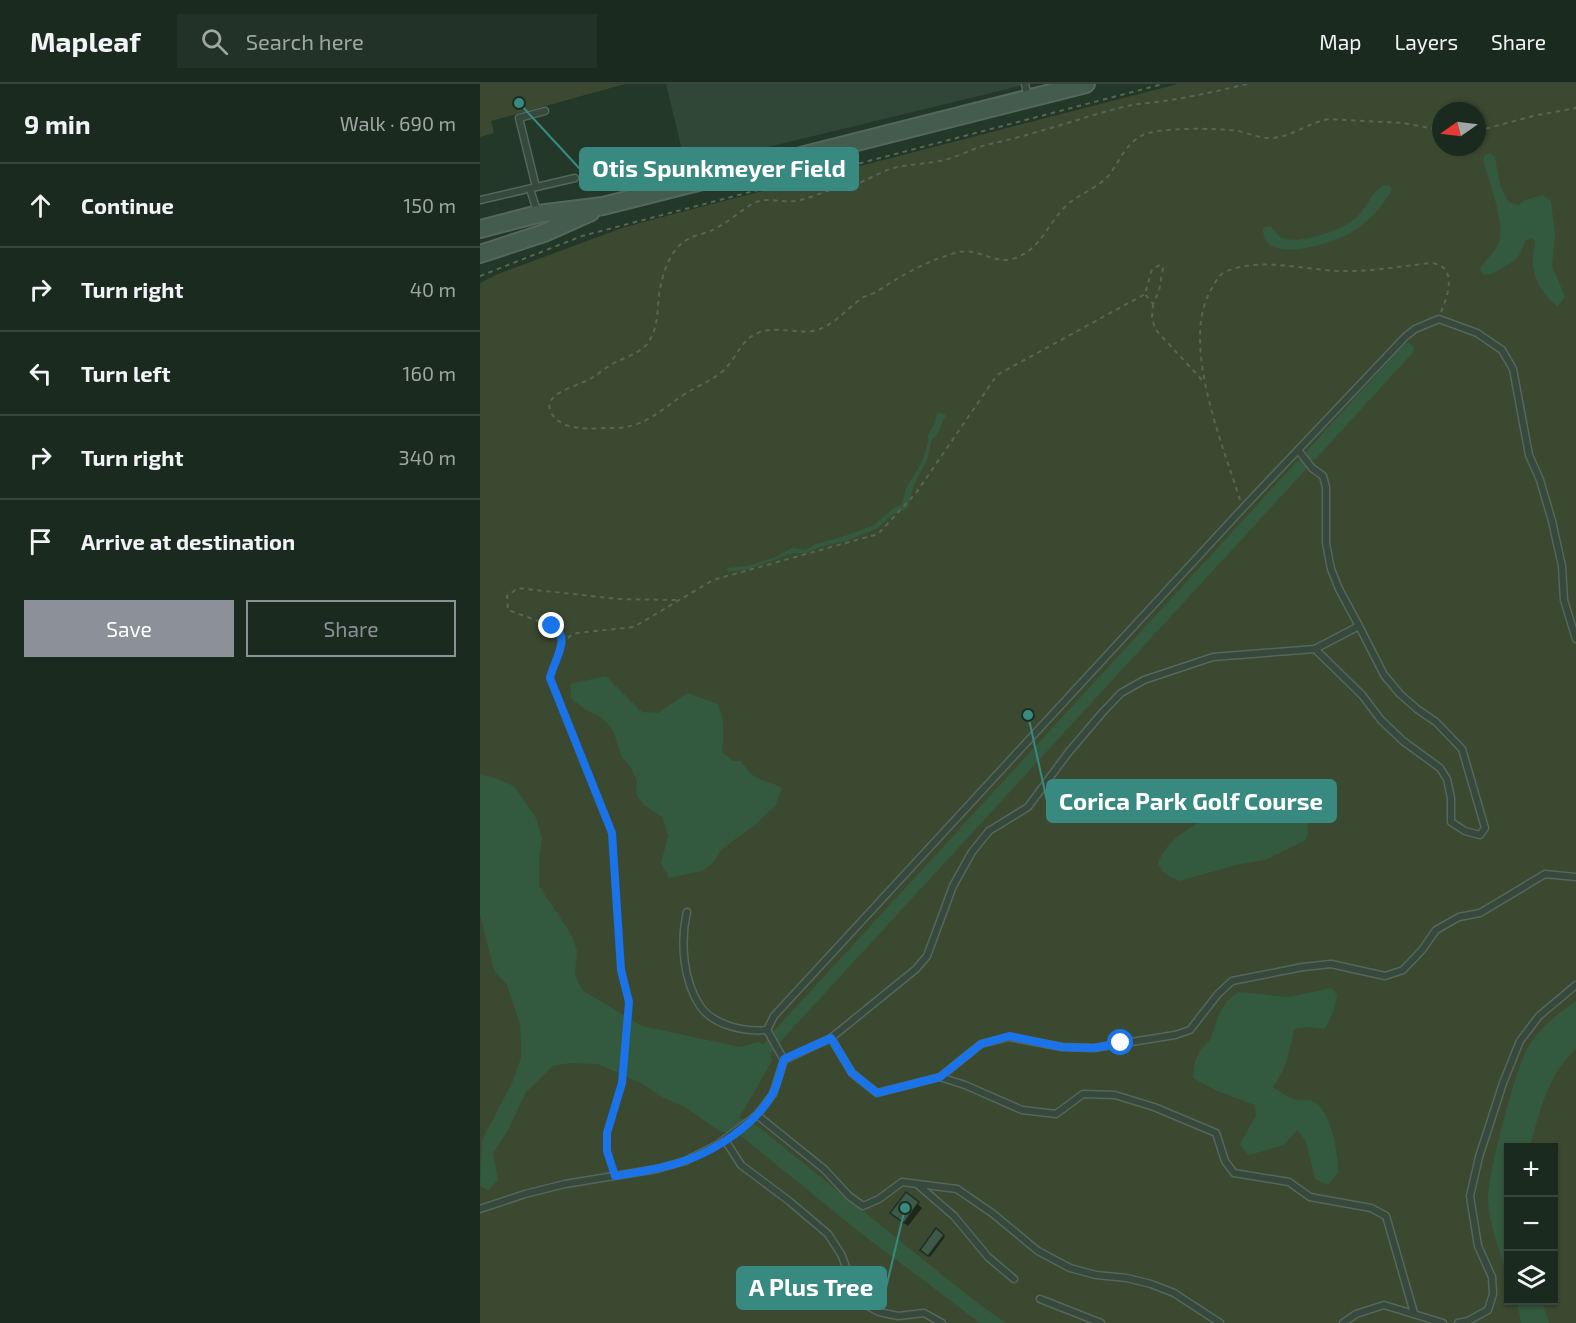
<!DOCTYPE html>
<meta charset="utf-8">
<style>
:root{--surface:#1a2a1f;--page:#233228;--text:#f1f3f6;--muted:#9fa7a4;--line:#38463d;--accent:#8c9099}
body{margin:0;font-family:"Exo 2",sans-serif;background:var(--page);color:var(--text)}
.controls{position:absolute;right:18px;bottom:18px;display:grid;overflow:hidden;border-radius:0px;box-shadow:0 2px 4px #0004}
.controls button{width:54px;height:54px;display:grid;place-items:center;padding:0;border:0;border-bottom:2px solid var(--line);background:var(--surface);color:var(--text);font:30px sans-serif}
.compass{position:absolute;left:952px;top:18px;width:54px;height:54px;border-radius:50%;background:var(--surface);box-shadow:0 2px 4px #0004;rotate:256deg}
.stop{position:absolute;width:18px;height:18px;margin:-14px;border:4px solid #1a73e8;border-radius:50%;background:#fff}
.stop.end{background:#1a73e8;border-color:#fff;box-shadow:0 2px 6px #0008}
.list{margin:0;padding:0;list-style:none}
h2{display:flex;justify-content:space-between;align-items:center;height:78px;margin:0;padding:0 24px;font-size:26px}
h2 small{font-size:20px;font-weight:400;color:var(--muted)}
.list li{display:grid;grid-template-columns:39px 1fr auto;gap:18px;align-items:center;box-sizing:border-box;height:84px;padding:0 24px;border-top:2px solid var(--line)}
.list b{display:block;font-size:22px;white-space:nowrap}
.list em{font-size:20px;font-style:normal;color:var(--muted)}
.actions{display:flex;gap:12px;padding:18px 24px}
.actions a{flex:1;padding:14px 0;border:2px solid var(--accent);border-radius:0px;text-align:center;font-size:21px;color:var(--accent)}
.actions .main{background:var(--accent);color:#fff}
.icon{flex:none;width:33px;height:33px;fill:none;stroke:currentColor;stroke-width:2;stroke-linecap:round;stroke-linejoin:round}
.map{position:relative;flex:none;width:1096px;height:1239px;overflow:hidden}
header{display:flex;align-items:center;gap:36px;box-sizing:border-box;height:84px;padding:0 30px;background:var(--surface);border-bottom:2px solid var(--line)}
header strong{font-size:28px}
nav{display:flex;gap:33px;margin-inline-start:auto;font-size:21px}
.search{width:420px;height:54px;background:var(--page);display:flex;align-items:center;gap:15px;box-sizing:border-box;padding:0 21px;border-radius:0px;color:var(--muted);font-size:22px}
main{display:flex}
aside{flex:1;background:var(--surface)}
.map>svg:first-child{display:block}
.airport{fill:#304637}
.green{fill:#3c4931;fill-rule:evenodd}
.water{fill:#33593e}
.shadow{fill:#0007}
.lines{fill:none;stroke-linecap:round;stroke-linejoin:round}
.canal{stroke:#33593e;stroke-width:12}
.building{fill:#3f5847;stroke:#1d3023;stroke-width:1.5}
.lane-casing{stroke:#54675a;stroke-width:9}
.secondary-casing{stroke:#54675a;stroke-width:20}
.path{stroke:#556753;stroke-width:2;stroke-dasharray:4.5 4.5;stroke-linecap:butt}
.lane{stroke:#36493c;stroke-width:6}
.secondary{stroke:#445c4d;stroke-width:16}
.route{stroke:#1a73e8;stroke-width:8}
.leader{fill:none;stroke:#388a80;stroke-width:2}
.callout-dot{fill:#388a80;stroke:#1b2e21;stroke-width:2}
.callout{fill:#388a80;stroke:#388a80;stroke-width:2}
.callout-label{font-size:24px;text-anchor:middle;font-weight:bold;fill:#fff}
</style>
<header>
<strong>Mapleaf</strong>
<div class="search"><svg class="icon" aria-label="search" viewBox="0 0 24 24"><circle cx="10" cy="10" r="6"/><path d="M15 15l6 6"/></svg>Search here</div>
<nav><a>Map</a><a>Layers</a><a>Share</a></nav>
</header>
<main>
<aside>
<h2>9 min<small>Walk · 690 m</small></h2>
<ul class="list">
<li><svg class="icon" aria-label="ahead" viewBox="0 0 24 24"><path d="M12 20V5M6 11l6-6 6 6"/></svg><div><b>Continue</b></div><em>150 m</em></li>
<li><svg class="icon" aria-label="right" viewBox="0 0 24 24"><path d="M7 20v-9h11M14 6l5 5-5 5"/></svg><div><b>Turn right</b></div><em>40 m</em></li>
<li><svg class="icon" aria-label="left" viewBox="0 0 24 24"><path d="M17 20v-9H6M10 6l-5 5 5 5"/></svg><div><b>Turn left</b></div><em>160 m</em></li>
<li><svg class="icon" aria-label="right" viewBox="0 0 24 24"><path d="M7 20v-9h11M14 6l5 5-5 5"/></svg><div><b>Turn right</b></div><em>340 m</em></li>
<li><svg class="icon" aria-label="arrive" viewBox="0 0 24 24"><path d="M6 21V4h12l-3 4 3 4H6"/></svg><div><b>Arrive at destination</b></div></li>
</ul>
<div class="actions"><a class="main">Save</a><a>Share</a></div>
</aside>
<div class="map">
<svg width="1096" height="1239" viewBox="0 0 1096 1239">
<rect width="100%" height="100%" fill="#233829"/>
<path class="airport" d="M186,0H548L206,83Z"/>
<g class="green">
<path d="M0,0H145L11,37L14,49L0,53Z"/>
<path d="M698,0H1096V1239H0V199L18,190L142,144L205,127ZM961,27H997V63H961ZM1028,1064H1074V1216H1028Z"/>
</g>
<g class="water">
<path d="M1010,69L1015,73C1018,89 1019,106 1030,119L1038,121L1045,116L1063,111L1071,117L1075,150L1072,182L1085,212L1078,223C1063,211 1051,192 1053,172C1053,167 1055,162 1055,157L1052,154L1046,156C1038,174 1040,174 1022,184C1015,188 1013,190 1004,191L1000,185C1005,176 1015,169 1019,158C1025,138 1009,97 1003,76L1005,71Z"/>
<path d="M903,101L910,102L912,106C901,124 888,139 870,149C852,160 781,182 783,144L790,142C794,145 796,149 799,152C814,164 865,145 877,133C887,122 892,109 903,101Z"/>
<path d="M457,328L466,331L457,351L452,355L447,376L433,403L428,424L412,431L398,444L366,457L343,462L326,469H313L269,485L248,488L247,484L268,482L295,473L312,464L325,466L336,460L362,453L394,441L412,425L422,421L426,404L442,378L449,355L447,353L455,339Z"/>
<path d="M126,592L162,628L178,629L207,609L238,620C245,636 244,651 242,668L253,677H261C275,700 283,693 302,704L295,722L276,740L242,765L233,779L222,787L189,794L181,779L188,752L182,733L164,721L156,710L157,697L151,684L141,671L133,646L122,634L106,626L91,614L90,600Z"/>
<path d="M0,691L12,693L34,702L56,734L62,755L59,776V802L91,850L97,867L95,891L102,906L162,942L260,963L278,958L289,963L292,977L259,1034L276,1041L496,1218L526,1239H500L383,1151L261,1052L239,1047L205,1023L184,1014L161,999L118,980L90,979L73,982L46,1008L28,1046L13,1069L18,1096L8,1106L0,1102L2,1056L32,999L41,974V955L40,940L27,901L14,886L0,831Z"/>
<path d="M758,722C773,723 819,725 826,738C829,744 828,750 826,756L785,776L760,780L699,797L685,790L678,780C688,748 730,733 758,722Z"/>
<path d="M851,904L857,911L854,926L845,945L829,943L814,945C810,967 806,986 793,1003C799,1007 809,1015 818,1016C825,1017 829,1015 836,1019C851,1028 859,1072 858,1089L848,1101L835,1095L826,1057L817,1046L804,1061L769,1071L759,1061L776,1032L775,1021L737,1007L713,994L715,977L721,965L730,956L739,930L747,917L758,908L809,913Z"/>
<path d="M1096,917V965C1068,990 1059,1029 1050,1063L1028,1064V1193C1020,1168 1010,1144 1008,1117C1007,1093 1036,981 1049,961C1061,943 1078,929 1096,917Z"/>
<path d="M1037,1217H1062L1069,1239H1041Z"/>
</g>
<g class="shadow">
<path d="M426,1110L442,1124L428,1142L416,1133Z"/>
<path d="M457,1146L465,1153L450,1173L442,1166Z"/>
</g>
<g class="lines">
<g class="canal">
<path d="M832,370L928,265"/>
<path d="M289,963L302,947L820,383"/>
</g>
</g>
<g class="building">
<path d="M426,1108L439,1118L424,1139L410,1129Z"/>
<path d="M456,1144L464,1151L448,1172L440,1166Z"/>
</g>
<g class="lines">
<g class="lane-casing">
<g id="lane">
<path d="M545,0L548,14"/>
<path d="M56,103L39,34L65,27"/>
<path d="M50,105L58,130"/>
<path d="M0,116L95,94"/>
<path d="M818,366L832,384L843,392L846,403V459L851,485L859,505L879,542L835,565L882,611L901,636L923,657L960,684L967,695L971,714V738L985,747L1000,751L1005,744L982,665L956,638L937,625L920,610L904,591L879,542"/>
<path d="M207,828C200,858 203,896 220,922C234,942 265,948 287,946"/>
<path d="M287,946L294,932L763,424L925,253L935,245L959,235L997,249L1022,266L1033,285L1049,371L1060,396L1072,437L1082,482L1084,516L1096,555"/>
<path d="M351,954L372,989L397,1009L460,993L501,960L529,953L582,963L614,964L695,951L710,946L738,910L752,897L823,883L851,880L905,892L923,886L942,866L956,846L979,833L1000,829L1065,790L1096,793"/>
<path d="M304,976L351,954L436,885L447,872L473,802L492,768L509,747L548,723L588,669L622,629L641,609L664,596L733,573L835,565"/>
<path d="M460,993L485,1001L542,1026L576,1030L603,1010L635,1011L674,1023L736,1049L745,1077L754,1089L809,1098L830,1113L891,1124L906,1132L934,1229"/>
<path d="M277,1031L344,1085L369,1112L383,1122L399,1115L422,1098L477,1105L512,1129L558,1167L590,1184L616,1191L647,1194L671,1200L694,1209L740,1239"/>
<path d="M245,1056L261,1081L309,1117L348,1150L361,1170L375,1206L384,1220L399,1228L418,1232L444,1229L462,1239"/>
<path d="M437,1100L474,1132L508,1173L534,1195"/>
<path d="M0,1125L45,1110L85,1100L177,1085L205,1077L237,1061L277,1031L293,1010L304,976L287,946"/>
<path d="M560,1215L621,1239"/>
<path d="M863,1239L876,1230L904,1221L963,1239"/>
<path d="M978,1239L988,1237L1008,1226L1013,1210L1012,1193L998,1162L990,1112L999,1073L1023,999L1040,957L1059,932L1096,901"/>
</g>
</g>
<g class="secondary-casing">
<g id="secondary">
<path d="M0,145L58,130L123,122L606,0"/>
<path d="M0,170L64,149L111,128"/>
</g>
</g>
<g class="path">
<path d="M767,0C742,6 716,12 690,16C673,19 656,19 639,24C597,35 556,50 514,59C497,62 481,72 464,76C448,80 430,80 413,84C399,88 387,97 373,101C361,104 368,101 356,104C342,108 329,115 315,117C300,119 286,112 272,120C260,127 249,138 236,144C228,149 220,150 212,153C190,162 182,190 179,211C177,229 178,246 167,260C158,271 141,274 129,282C122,286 116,292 108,296C95,303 56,311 74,333C87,348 114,344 132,344C165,345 182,324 208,308C221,300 234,296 245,285C255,275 260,260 272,252C293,238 319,253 340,245C357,238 368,224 382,214C387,211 393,210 398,207C423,190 447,177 475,169C501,161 515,186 542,171C563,160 570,136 588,120C601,109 618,104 630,90C640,76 646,59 663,51C679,43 740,44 758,47C769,49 780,55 792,54C812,53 829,38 849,35L923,39L961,46"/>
<path d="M997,47L1053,32L1096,24"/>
<path d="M0,192L102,152L683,0"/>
<path d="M673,220L672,233L675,245L723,297"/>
<path d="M760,416C743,361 699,257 732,204C736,197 739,190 747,187C782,173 824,186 860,187C891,188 921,182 952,179C978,183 968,211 961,228"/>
<path d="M82,561L90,552L97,549L154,543L233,496L398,450L436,409L517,291L665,210L672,185L680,181L683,184L679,207L673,220L665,210"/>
<path d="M132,1083L127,1067V1049L142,999L149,918L141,886L132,749L70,594C73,578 93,552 72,542L28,526L27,512L38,504L137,515L198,516"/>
</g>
<use href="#lane" class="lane"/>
<use href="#secondary" class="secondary"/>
</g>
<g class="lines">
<path class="route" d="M72,542C93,552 73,578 70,594L132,749L141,886L149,918L142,999L127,1049V1067L135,1092C158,1088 182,1085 204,1077C237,1066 274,1041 292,1011C298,1001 300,987 304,975L351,954L372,989L397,1009L460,993L501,960L529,952L582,963L614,964L641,959"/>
</g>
<path class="leader" d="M39 19L100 85M548 631L567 717M425 1124L406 1204"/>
<g class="callout-dot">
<circle cx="39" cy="19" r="6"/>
<circle cx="548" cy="631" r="6"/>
<circle cx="425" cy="1124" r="6"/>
</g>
<g class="callout">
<rect x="100" y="64" width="278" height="42" rx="6"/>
<rect x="567" y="696" width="289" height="42" rx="6"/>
<rect x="257" y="1183" width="149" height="42" rx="6"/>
</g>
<g class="callout-label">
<text x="239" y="93">Otis Spunkmeyer Field</text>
<text x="711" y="726">Corica Park Golf Course</text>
<text x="331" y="1212">A Plus Tree</text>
</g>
</svg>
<div class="controls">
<button>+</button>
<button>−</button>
<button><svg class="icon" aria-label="layers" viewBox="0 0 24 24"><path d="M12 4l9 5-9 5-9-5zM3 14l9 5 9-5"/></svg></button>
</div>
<svg class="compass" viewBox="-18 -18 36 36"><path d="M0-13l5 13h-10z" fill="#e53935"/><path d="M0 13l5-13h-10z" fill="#9fa7a4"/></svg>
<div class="stop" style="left:641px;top:959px"></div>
<div class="stop end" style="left:72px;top:542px"></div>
</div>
</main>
